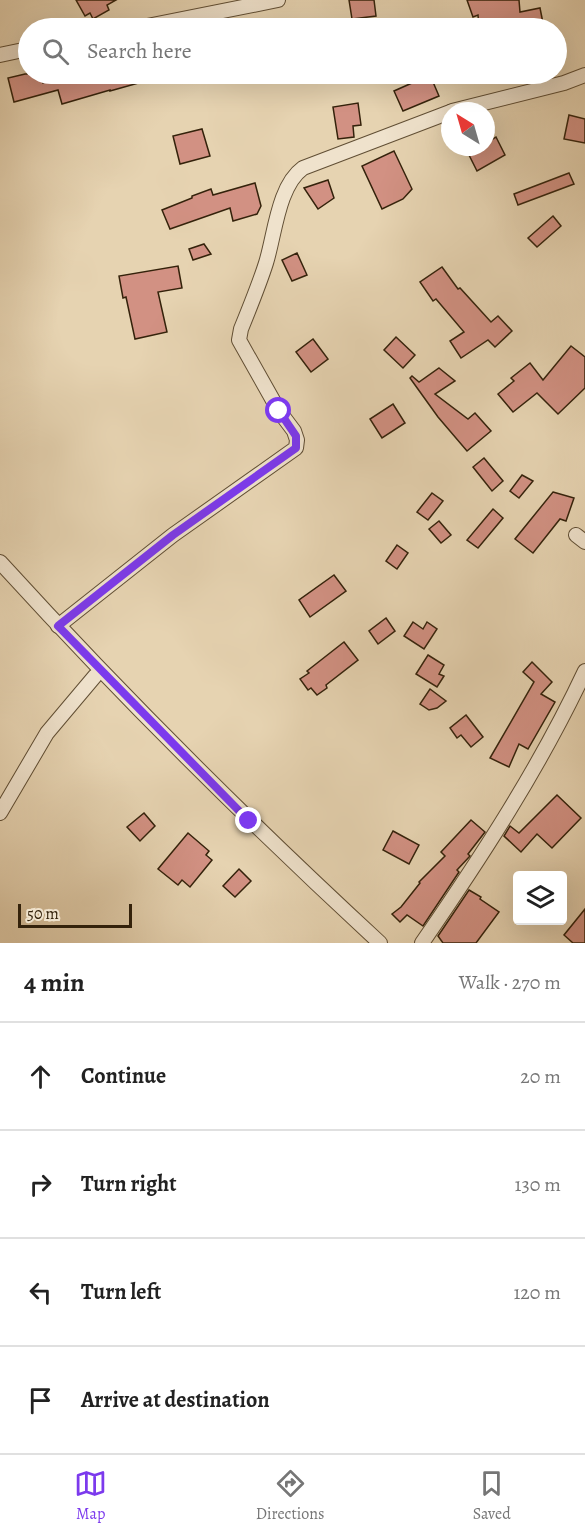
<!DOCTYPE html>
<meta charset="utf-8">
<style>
:root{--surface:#fff;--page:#f6f6f6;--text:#222;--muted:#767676;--line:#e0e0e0;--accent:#7c3aed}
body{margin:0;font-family:Alegreya,serif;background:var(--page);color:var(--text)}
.controls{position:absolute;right:18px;bottom:18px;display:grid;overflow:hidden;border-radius:6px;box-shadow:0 6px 24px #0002}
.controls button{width:54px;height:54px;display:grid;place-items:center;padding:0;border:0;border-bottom:2px solid var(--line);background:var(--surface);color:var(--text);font:30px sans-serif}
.compass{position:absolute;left:441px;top:102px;width:54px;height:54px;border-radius:50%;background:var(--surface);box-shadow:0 6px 24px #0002;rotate:323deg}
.scale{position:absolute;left:18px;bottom:15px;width:114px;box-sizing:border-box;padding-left:6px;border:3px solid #34220b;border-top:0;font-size:16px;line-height:21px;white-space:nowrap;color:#34220b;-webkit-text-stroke:4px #efe2cc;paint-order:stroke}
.stop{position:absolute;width:18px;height:18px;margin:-14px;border:4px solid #7c3aed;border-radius:50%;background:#fff}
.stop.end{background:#7c3aed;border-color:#fff;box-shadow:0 2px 6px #0008}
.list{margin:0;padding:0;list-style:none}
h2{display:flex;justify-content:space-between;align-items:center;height:78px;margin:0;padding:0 24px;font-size:26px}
h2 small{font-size:20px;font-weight:400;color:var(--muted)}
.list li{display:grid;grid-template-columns:39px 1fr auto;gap:18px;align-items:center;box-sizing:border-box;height:108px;padding:0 24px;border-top:2px solid var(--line)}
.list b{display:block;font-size:22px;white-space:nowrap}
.list em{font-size:20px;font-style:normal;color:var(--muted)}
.icon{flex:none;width:33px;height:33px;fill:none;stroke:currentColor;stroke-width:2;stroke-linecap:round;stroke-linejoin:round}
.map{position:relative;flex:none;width:585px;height:943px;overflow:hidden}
.search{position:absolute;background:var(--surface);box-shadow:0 6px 24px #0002;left:18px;right:18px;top:18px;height:66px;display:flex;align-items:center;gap:15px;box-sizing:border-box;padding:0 21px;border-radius:33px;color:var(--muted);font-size:22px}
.sheet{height:510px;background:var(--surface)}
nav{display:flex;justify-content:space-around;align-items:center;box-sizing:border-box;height:84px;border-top:2px solid var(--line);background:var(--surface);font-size:16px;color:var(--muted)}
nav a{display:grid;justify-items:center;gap:3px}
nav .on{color:var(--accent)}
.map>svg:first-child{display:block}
.building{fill:#d29183;stroke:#34220b;stroke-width:1.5}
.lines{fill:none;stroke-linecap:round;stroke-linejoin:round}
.minor-casing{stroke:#604e34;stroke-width:16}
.minor{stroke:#efe2cc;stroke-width:14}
.route{stroke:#7c3aed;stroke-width:8}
</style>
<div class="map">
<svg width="585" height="943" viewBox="0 0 585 943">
<rect width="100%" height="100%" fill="#e6d3b1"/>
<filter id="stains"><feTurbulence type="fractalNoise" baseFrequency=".00333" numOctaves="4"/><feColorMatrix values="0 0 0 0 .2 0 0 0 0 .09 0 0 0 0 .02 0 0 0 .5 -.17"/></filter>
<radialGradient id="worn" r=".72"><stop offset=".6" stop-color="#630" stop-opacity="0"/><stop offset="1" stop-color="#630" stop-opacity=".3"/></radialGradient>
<g class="building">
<path d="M76,0H116L107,5L109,10L93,19L90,13L85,16Z"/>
<path d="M349,0H374L376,16L352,19Z"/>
<path d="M467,0H519L520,12L540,8L543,23L517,28L515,27L479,28L478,15L473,17Z"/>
<path d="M25,74H41L43,83L74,74H160V77L110,91V90L62,104L58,90L14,102L8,78Z"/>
<path d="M430,75L439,96L403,111L394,91Z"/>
<path d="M358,103L361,125L353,126L354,137L338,139L333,107Z"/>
<path d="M569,115L585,119V143L564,139Z"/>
<path d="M202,129L210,156L180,164L173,136Z"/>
<path d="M496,137L505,155L477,171L468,153L478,147H486V143Z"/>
<path d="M394,151L412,189L403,199L382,209L362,166Z"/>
<path d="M569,173L574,184L518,205L514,194Z"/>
<path d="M328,180L334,198L318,209L304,188Z"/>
<path d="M255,183L261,206L257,214L233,221L230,208L170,229L162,210L192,198V196L211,189L213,195Z"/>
<path d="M553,216L561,226L537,247L528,238Z"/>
<path d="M204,244L211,254L193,260L189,249Z"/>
<path d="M297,253L307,275L292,281L282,260Z"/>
<path d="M178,266L182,288L158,292L167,332L135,339L126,297L123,298L119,276Z"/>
<path d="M442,267L458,289L460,288L491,322L498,316L512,331L495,347L488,340L461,358L450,341L464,332L436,299L433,301L420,282Z"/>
<path d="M396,337L415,355L403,368L384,350Z"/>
<path d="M313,339L328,359L311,372L296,352Z"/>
<path d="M571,346L585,357V388L558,414L537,393L513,412L498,394L514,381L511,378L530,363L543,380Z"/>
<path d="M439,368L455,381L435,394L468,419L475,413L491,431L467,451L438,417L410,378L412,376L419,382Z"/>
<path d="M393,404L405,423L382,438L370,419Z"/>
<path d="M484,458L503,481L492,491L473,467Z"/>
<path d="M522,475L533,481L519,498L510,491Z"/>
<path d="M553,492L574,498L566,521L560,519L533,553L515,539Z"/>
<path d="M432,493L443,501L428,520L417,512Z"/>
<path d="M493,509L503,518L478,548L467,540Z"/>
<path d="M439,521L451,535L441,543L429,529Z"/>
<path d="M397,545L408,553L397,569L386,561Z"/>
<path d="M334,575L346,591L310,617L299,600Z"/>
<path d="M386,618L395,631L378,644L369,631Z"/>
<path d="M413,622L423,629L427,622L437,629L424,649L404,636Z"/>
<path d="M344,642L358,660L326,685L327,688L317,695L311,688L308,690L300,679L309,673L307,671Z"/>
<path d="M428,655L444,665L439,674L444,676L437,687L416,674Z"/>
<path d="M532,662L552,682L541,694L555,702L528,749L519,744L509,767L490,758L534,682L523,672Z"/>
<path d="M430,689L446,701L437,708L429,710L420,704Z"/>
<path d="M466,715L483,737L471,747L461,735L457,738L450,728Z"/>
<path d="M557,795L581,818L552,848L537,834L521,852L504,836L510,826L519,833Z"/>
<path d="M144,813L155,826L140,841L127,827Z"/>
<path d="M471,820L485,832L468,854L470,856L457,870L459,872L423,926L407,915L400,922L392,914L401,907L420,883L419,882L445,856L441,852Z"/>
<path d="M393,831L419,845L409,864L383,850Z"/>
<path d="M188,833L209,851L206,855L212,860L190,887L182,880L178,885L158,869Z"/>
<path d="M239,869L251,881L235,897L223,886Z"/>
<path d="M469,890L481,897L480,899L499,912L476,943H443L438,936Z"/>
<path d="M585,909V943H573L564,935Z"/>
</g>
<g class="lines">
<g class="minor-casing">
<g id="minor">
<path d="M137,28L278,0"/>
<path d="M0,55L28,49"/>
<path d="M452,111L564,83L585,75"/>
<path d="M576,535L585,542"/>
<path d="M0,562C121,695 248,821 380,943"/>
<path d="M58,626L173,535L296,448L297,440L294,431L279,411L239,340L241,329C250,307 259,285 266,263C275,234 278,186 303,168L450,112"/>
<path d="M0,813L47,733L95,676"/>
<path d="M422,943C482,856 540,767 585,671"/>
</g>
</g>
<use href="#minor" class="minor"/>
</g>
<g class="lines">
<path class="route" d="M249,821L58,626L173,535L296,448V436L279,411"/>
</g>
<rect width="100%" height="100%" filter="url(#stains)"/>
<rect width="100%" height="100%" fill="url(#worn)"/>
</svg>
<div class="controls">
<button><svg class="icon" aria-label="layers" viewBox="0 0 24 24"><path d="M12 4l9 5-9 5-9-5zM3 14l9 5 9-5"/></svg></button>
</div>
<svg class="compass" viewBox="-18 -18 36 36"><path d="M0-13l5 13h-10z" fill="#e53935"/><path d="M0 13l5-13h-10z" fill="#767676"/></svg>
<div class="scale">50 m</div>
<div class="stop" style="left:279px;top:411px"></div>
<div class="stop end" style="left:249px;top:821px"></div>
<div class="search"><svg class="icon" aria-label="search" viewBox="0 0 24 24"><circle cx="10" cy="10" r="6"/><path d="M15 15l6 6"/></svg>Search here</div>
</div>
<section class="sheet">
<h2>4 min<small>Walk · 270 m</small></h2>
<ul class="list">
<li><svg class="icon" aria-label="ahead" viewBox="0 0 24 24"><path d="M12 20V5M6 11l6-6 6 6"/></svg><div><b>Continue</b></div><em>20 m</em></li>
<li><svg class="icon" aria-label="right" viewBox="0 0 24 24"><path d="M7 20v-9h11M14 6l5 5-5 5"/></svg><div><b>Turn right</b></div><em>130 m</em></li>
<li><svg class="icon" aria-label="left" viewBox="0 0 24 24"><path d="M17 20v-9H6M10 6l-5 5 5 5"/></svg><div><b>Turn left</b></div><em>120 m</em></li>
<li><svg class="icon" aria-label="arrive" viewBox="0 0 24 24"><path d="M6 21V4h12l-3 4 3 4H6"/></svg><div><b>Arrive at destination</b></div></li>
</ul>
</section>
<nav>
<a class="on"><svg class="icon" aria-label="map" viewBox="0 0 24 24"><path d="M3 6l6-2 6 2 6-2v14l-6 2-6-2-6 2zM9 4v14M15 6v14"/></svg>Map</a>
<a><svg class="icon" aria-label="directions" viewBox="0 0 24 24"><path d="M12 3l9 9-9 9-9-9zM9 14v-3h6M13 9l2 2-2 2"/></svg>Directions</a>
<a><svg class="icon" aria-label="saved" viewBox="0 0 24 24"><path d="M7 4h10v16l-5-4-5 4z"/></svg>Saved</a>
</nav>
